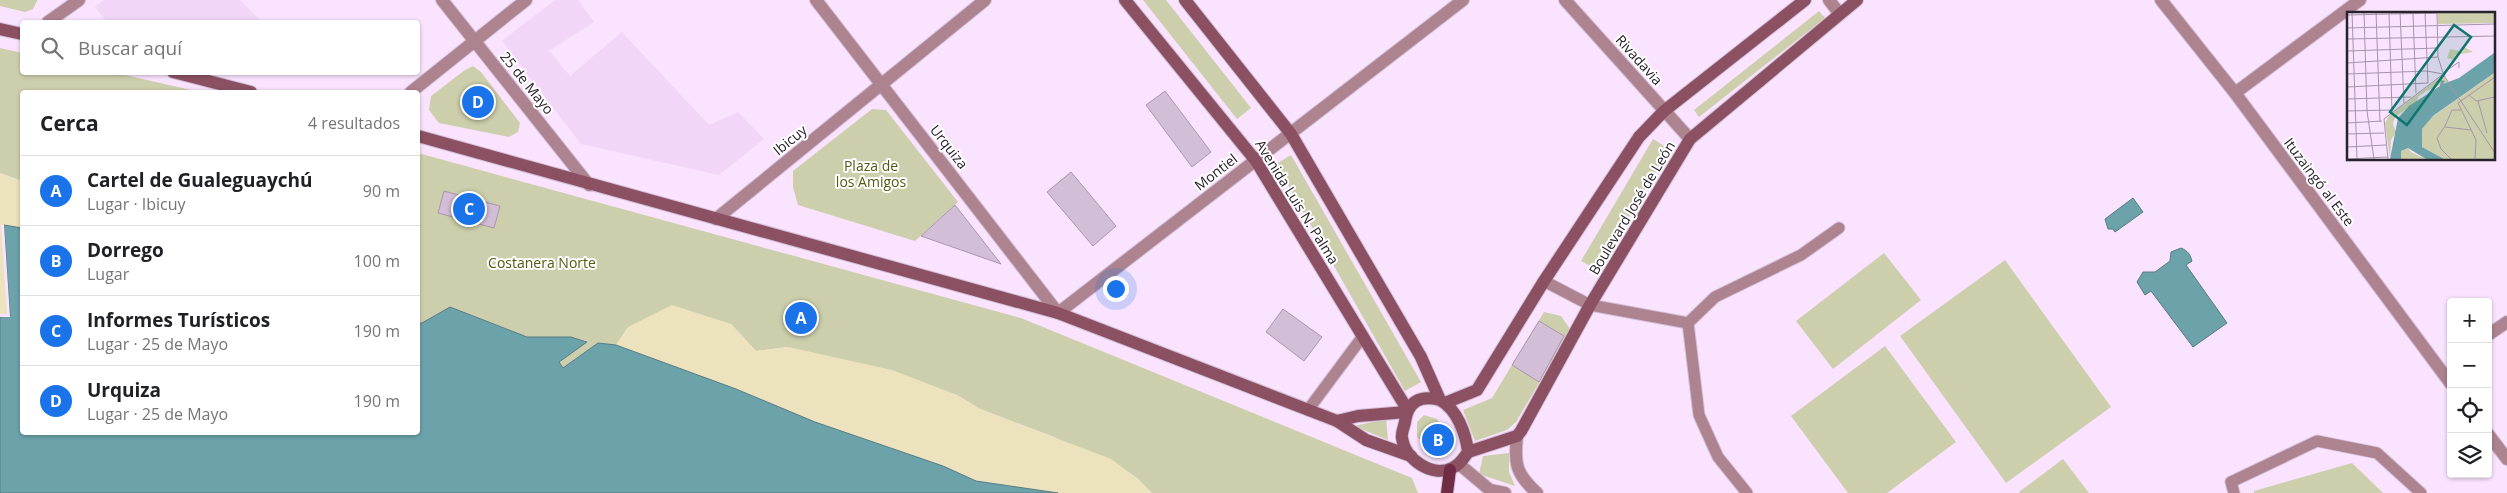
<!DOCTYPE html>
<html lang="es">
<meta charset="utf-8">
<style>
:root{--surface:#fff;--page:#f2f2f2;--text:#202124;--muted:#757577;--line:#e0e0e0;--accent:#1a73e8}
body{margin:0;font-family:"Open Sans",sans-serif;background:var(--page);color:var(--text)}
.controls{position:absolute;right:15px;bottom:15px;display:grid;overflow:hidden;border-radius:5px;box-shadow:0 1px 4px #0004}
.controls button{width:45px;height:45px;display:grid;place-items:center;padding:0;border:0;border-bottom:1px solid var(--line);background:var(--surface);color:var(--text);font:25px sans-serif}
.you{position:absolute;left:1115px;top:288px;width:18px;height:18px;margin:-12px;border:4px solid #fff;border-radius:50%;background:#1a73e8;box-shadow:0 0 0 8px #1a73e833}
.badge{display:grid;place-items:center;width:32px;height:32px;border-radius:50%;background:var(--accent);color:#fff;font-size:16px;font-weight:700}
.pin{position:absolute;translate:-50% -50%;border:2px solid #fff;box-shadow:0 1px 5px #0006}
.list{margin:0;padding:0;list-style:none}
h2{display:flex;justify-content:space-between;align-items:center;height:65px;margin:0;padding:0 20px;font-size:21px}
h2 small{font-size:16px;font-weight:400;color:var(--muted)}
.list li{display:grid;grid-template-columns:32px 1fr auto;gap:15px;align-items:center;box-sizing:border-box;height:70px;padding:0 20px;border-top:1px solid var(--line)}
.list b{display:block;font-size:19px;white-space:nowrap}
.list p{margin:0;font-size:16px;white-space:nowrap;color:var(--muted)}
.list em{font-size:16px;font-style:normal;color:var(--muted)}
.icon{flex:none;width:28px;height:28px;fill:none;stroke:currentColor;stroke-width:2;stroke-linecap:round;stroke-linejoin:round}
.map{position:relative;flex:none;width:2507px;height:493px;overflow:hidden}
.search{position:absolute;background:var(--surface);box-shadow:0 1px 4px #0004;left:20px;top:20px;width:400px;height:55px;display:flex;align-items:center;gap:12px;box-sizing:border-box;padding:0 18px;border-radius:5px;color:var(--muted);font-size:19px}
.panel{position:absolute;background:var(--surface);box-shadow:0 1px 4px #0004;left:20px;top:90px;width:400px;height:345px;border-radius:5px}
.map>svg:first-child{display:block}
.built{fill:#f1d6f7}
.green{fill:#cdcfac}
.sand{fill:#ece2bd}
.water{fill:#6ca2a9;stroke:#587b83}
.pier{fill:#f9e3fe}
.building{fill:#d3bed7;stroke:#ab96af}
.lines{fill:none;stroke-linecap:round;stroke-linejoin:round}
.lane-casing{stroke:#d4c0d8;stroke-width:13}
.street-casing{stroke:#d4c0d8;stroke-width:14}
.secondary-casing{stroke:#d4c0d8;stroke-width:14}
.primary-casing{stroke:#d4c0d8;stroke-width:14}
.lane{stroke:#ad838f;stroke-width:11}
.street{stroke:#ad838f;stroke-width:12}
.secondary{stroke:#8b5163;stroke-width:12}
.primary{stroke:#712c45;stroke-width:12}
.labels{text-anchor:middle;stroke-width:4;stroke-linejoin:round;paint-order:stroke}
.street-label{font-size:14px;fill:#29212b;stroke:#fff}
.park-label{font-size:14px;fill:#575812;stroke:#fff}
.inset-road{fill:none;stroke:#a695aa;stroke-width:1}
.view{fill:#0f766e;fill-opacity:0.15;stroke:#0f766e;stroke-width:2.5}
.inset-edge{fill:none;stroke:#29212b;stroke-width:2.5}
</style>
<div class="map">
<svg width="2507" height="493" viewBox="0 0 2507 493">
<rect width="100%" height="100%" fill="#f9e3fe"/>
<g class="built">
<path d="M104,0H240L262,22H107L95,7Z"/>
<path d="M555,0H578L594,22L549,51L570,76L622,32L709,125L738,112L764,139L719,175L581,144L502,41Z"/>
</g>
<g class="green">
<path d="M0,0H37V1L33,9L25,12L0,6Z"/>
<path d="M1143,0H1166L1251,108L1237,119Z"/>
<path d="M1819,11L1825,18L1699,117L1694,110Z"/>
<path d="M0,48L22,53V72L116,73L200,92H22V181L0,173Z"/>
<path d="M473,66L481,72L520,123L518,132L509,137L439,123L429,110L431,96L465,70Z"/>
<path d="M872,109L886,110L958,202L915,241L798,205L793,187V171Z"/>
<path d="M1653,139L1669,149L1598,270L1581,261Z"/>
<path d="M418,153L1021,318L1412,478L1418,493H1152L1137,478L1054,437L980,409L957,395L788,347L756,351L731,324L628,327L616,345L598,343L563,368L559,362L587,341L571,337H527L450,307L422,323H418Z"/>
<path d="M1291,155L1421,382L1405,391L1276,164Z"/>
<path d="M1884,253L1921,300L1833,369L1796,321Z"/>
<path d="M2005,260L2111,407L2006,483L1900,336Z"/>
<path d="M1544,312L1561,316L1570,329L1566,337L1516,422L1507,430L1475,441L1463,410L1492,398Z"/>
<path d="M1885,346L1956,442L1887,493H1848L1791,416Z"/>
<path d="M1424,415L1437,419C1444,431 1451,438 1441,449H1430L1417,437V422Z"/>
<path d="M1386,419L1388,440L1354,426Z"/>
<path d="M1509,453V472L1515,486L1479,474L1483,456Z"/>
<path d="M2063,459L2089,493H2020L2019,492Z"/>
<path d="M2352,463L2383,493H2254V491Z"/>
</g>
<g class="sand">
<path d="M0,173L22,181V228L4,225L10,317H0Z"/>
<path d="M672,305L731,324L756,351L788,347L892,370L957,395L980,409L1111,459L1137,478L1152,493H1058L977,481L943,466L815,422L736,389L616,345L628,327Z"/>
</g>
<g class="water">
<path d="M2133,198L2143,212L2115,232L2113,229H2108L2105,219Z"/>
<path d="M4,225L22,228V432H418V323H422L450,307L527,337H571L587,342L559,362L563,368L598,343L616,345L736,389L815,422L943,466L976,481L1058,493H0V317L10,316Z"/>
<path d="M2181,248C2188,251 2190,254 2192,261L2186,265L2227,323L2193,347L2151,291L2145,295L2137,282L2143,272H2155L2170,261L2171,252Z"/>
</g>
<path class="pier" d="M1,225H4L10,317H0V314H7Z"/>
<g class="building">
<path d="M1165,91L1211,152L1192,167L1146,105Z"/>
<path d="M1071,172L1116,226L1093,246L1047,192Z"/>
<path d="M444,191L500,206L494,228L438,213Z"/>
<path d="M955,205L1001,264L921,236Z"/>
<path d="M1283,309L1322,337L1304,361L1266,332Z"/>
<path d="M1539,321L1564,336L1539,382L1512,365Z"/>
</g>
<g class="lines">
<g class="lane-casing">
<g id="lane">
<path d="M1544,281L1590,305L1688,323"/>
<path d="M1308,410L1363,336"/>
<path d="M1747,493L1718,457L1699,415L1688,323L1715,297L1801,255L1839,228"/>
<path d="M2234,493L2231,482L2317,441L2377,453L2421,493"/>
</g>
</g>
<g class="street-casing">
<g id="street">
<path d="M442,0L589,185"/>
<path d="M816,0L1058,313L1463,0"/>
<path d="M1565,0L1690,139"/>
<path d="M1829,0L1839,13"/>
<path d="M2161,0L2235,93L2451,384"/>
<path d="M48,22L79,0"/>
<path d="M411,92L526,0"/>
<path d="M2235,93L2360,0"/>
<path d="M716,219L985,0"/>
<path d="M2488,335L2507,322"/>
<path d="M2488,434L2507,459"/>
<path d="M1517,436C1514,464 1516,474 1537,493"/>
<path d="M1459,464L1490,490L1505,493"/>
</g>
</g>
<g class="secondary-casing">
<g id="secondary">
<path d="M1125,0L1256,161L1407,409"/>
<path d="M1185,0L1291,134L1421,357L1440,400C1457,409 1466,434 1468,452C1463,459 1460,465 1452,468C1432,478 1405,459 1402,438C1401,433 1404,427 1405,422C1408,401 1420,395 1440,400"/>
<path d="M0,29L22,34"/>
<path d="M173,72L251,92"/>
<path d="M418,136L1058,313L1337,421L1366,440L1411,456"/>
<path d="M1445,403L1477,390L1544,281L1639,137L1664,111L1805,0"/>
<path d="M1337,421L1358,416L1406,412"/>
<path d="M1468,452L1517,436L1521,431L1590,305L1690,139L1857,0"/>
</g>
</g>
<g class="primary-casing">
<path id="primary" d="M1447,493L1450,470"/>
</g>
<use href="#lane" class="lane"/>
<use href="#street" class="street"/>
<use href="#secondary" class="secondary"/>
<use href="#primary" class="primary"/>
</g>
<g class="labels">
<g class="street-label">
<text transform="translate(1639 60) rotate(48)" y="5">Rivadavia</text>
<text transform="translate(527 83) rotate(51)" y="5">25 de Mayo</text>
<text transform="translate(790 140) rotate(-39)" y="5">Ibicuy</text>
<text transform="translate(949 147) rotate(52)" y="5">Urquiza</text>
<text transform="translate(1216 172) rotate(-38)" y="5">Montiel</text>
<text transform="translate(2319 182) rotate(53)" y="5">Ituzaingó al Este</text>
<text transform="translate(1297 202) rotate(58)" y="5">Avenida Luis N. Palma</text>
<text transform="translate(1632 208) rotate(-59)" y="5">Boulevard José de León</text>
</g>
<g class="park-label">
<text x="871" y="171">Plaza de<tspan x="871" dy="16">los Amigos</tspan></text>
<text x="542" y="268">Costanera Norte</text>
</g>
</g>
<g transform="translate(2347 12)">
<rect width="148" height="148" fill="#f9e3fe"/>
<path d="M91,0H147V11L91,12ZM117,35L126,40L108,43V48L100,46L103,37L116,40ZM147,61V147H97L75,135V117L84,106ZM96,63L101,70L79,79L71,85L70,90L48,105L46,112L49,120L44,128L43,147L38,111L42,104ZM61,136L64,140L79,147H54V139Z" fill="#cdcfac"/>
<path d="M147,41V61L86,104L75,117V135L97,147H79L61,136L54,139V147H43L51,106L62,94L93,74L94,68L98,69L96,72L112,66Z" fill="#6ca2a9"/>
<path class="inset-road" d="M5,0L10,147M17,0L20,99L27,147M29,0L33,110M42,0L45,100M53,0L57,91M90,0L91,45L96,61M66,2L69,81M0,3L90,1M0,16L148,12M0,27L148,24M0,39L90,36M0,51L91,45M96,61L112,50V56M0,62L80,59L96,62M96,62L148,141M0,75L81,71L78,0M122,83L129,89L148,85M0,87L64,85M131,89L140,121M0,99L45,98M0,111L35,109M98,114L90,126L94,137L104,147M98,114L105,98H114M98,115L124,118M0,122L37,121M0,135L39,133M0,147L41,145M41,147L37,107L95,63M128,147L129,128L111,91L148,65"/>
<path class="view" d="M107,13L124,25L60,113L43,100Z"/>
<rect width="148" height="148" class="inset-edge"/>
</g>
</svg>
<div class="controls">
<button>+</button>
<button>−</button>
<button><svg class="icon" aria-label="locate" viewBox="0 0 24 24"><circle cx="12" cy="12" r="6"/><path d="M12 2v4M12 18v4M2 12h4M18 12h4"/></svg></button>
<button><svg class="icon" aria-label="layers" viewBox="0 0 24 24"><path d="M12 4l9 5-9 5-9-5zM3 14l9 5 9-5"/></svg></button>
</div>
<div class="you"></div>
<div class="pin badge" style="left:801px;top:318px">A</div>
<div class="pin badge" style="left:1438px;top:440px">B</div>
<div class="pin badge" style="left:469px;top:209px">C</div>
<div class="pin badge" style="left:478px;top:102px">D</div>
<div class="search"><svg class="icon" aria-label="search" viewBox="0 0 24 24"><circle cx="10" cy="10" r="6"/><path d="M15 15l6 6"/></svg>Buscar aquí</div>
<section class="panel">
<h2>Cerca<small>4 resultados</small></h2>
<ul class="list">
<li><span class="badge">A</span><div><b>Cartel de Gualeguaychú</b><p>Lugar · Ibicuy</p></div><em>90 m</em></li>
<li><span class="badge">B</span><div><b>Dorrego</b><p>Lugar</p></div><em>100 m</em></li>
<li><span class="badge">C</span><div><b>Informes Turísticos</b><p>Lugar · 25 de Mayo</p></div><em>190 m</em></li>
<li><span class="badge">D</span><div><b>Urquiza</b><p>Lugar · 25 de Mayo</p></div><em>190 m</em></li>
</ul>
</section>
</div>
